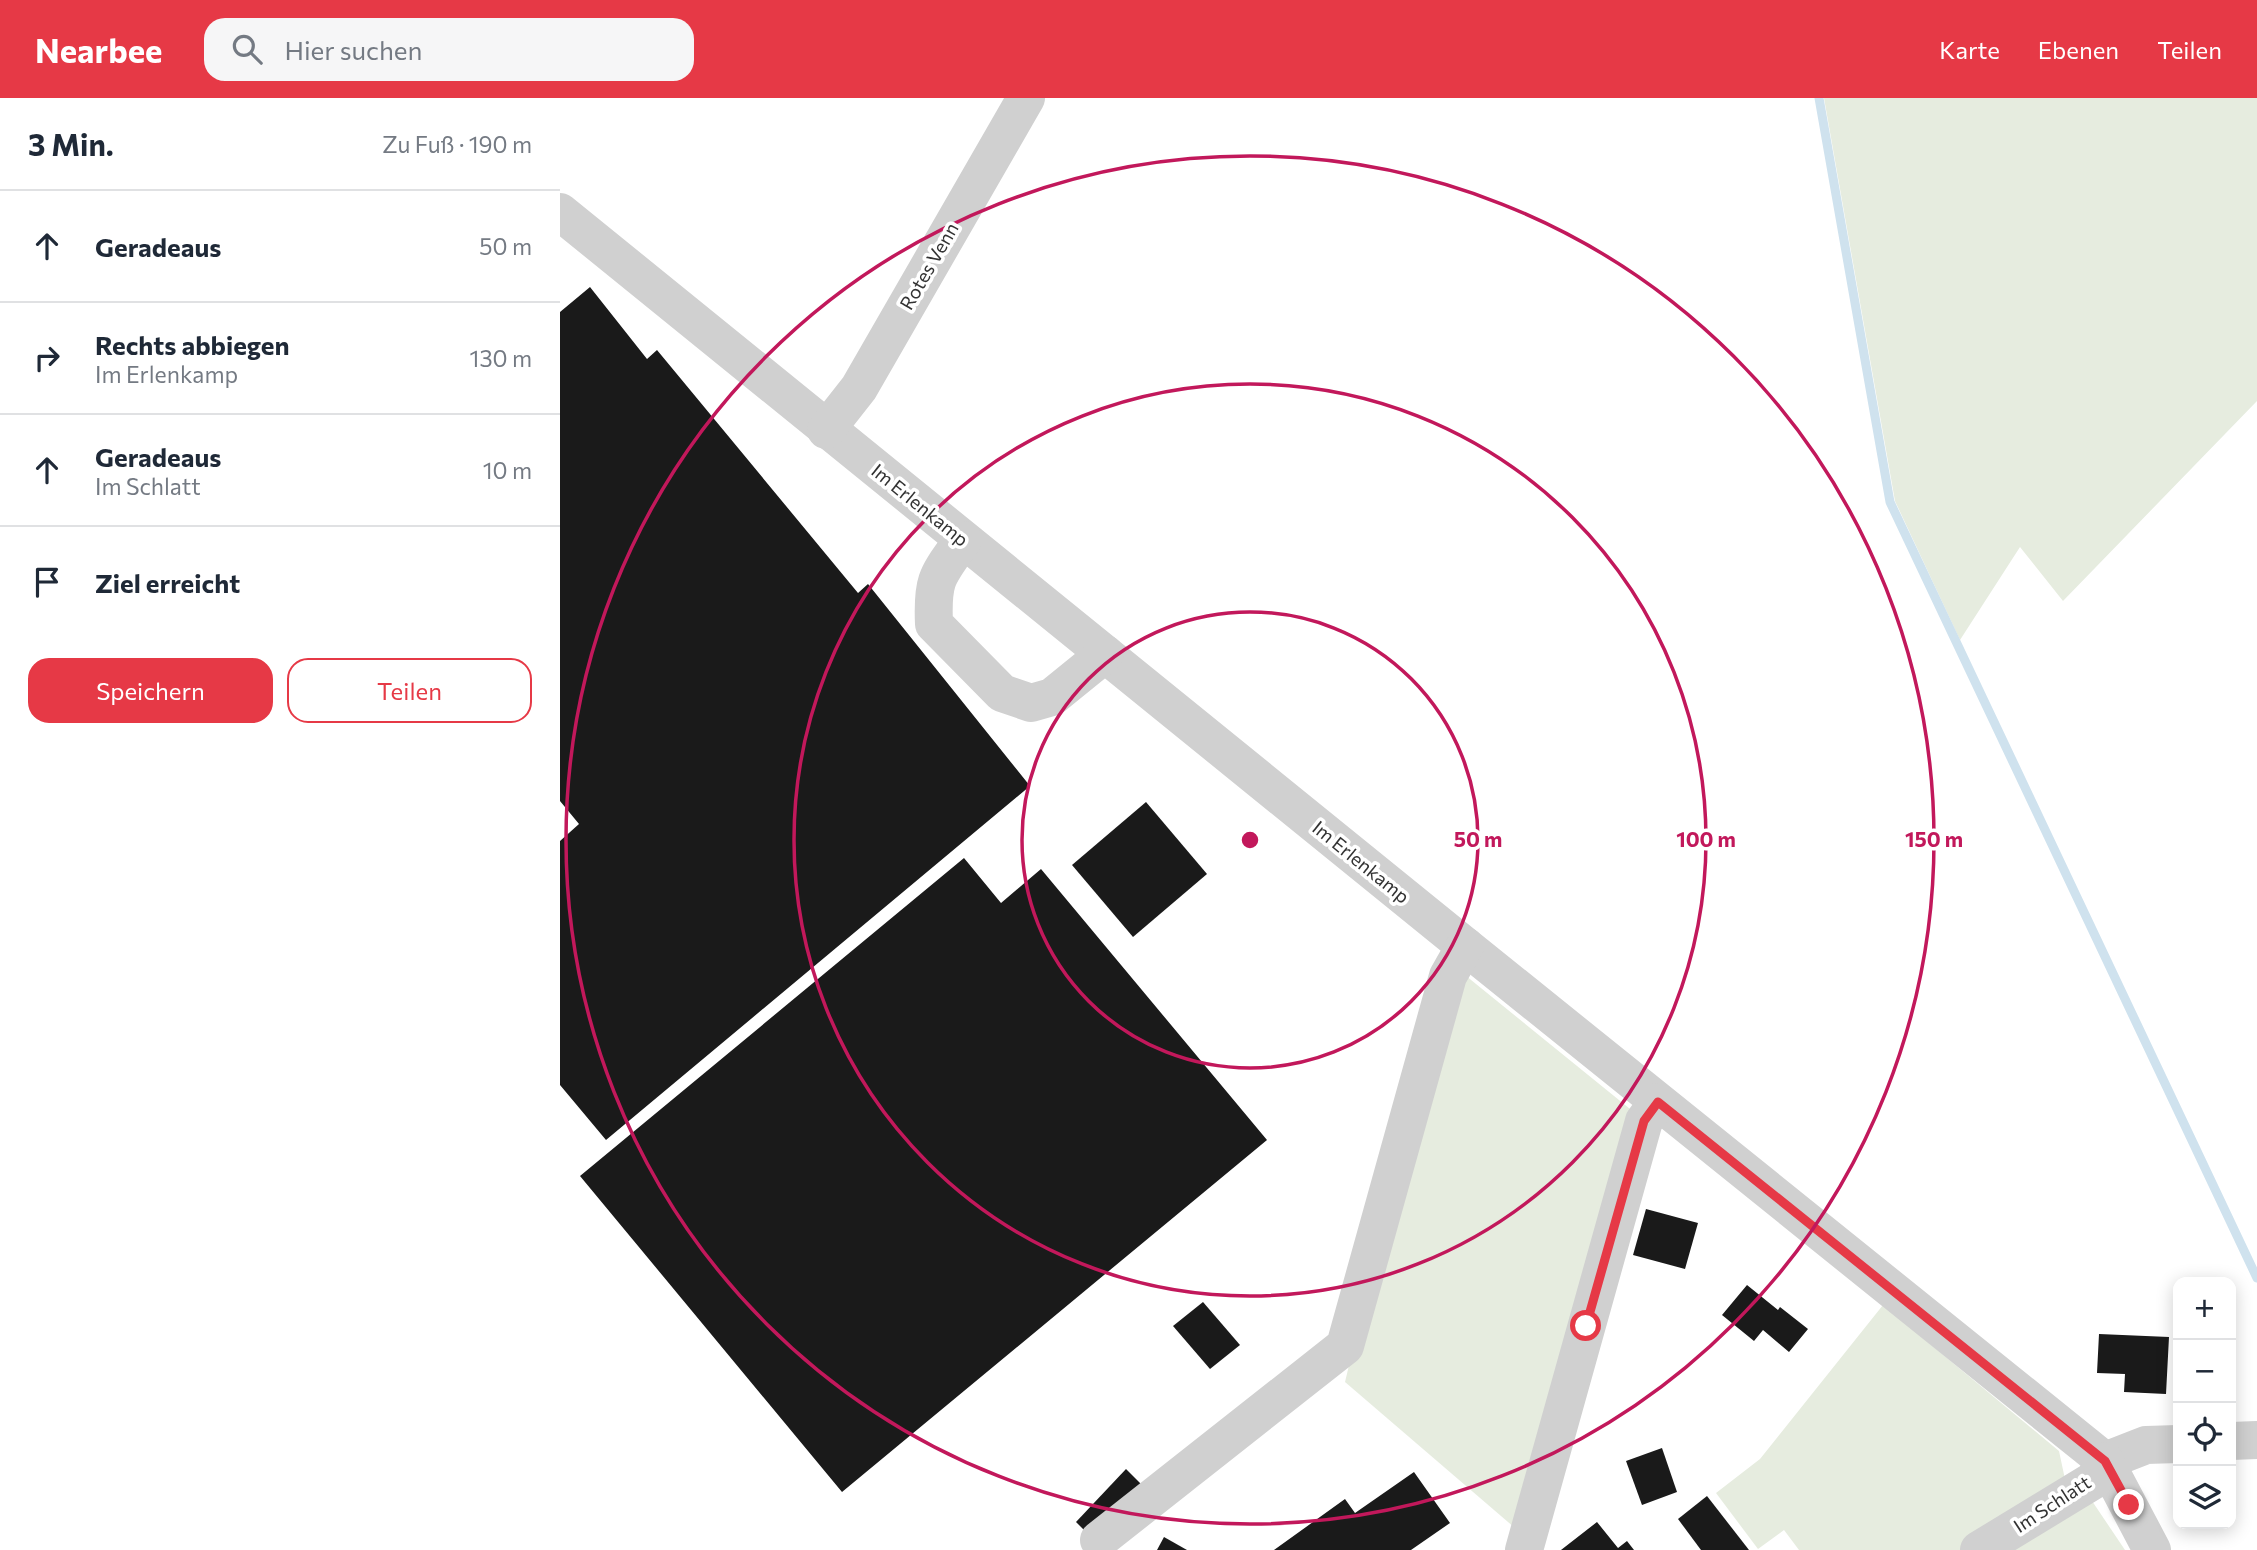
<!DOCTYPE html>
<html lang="de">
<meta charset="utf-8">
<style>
:root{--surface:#fff;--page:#f6f6f7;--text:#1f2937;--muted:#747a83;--line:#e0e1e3;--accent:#e63946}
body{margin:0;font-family:Commissioner,sans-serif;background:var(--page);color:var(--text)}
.controls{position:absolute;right:21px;bottom:21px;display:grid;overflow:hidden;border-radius:14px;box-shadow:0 4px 18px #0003}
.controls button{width:63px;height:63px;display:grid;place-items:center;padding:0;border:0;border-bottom:2px solid var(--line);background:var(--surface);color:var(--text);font:35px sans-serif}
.stop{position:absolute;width:21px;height:21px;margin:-16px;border:5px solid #e63946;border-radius:50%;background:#fff}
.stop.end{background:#e63946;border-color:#fff;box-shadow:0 2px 7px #0008}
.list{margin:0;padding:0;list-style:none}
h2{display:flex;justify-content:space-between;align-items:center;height:91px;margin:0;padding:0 28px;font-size:30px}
h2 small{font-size:23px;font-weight:400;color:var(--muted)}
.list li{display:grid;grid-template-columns:46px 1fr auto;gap:21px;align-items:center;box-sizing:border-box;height:112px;padding:0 28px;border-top:2px solid var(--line)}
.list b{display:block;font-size:26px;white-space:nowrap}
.list p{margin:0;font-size:23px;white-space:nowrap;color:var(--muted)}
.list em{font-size:23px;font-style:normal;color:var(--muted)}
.actions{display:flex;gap:14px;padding:21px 28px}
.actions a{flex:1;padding:16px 0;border:2px solid var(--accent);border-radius:21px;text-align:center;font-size:24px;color:var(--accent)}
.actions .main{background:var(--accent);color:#fff}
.icon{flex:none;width:38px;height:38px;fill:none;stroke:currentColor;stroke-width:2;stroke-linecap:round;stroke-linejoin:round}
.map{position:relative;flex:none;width:1697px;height:1452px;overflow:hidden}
header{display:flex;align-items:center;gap:42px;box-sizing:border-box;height:98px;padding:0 35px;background:var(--accent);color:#fff}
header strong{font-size:33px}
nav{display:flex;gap:38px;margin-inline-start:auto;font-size:24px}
.search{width:490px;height:63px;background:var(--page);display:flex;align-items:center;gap:18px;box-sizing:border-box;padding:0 24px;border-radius:21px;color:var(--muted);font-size:26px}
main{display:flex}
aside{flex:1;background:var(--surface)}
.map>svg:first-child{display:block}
.green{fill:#e6ecdf}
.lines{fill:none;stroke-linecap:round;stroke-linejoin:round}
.stream{stroke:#cfe2ee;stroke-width:9}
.building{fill:#1a1a1a}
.minor{stroke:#d0d0d0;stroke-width:38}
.route{stroke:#e63946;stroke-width:9}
.ring{fill:none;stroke:#c2185b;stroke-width:3.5}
.labels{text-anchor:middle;stroke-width:7;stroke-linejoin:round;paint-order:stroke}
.street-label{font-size:19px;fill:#333;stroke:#fff}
.centre{fill:#c2185b;stroke:#fff;stroke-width:3.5}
.ring-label{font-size:21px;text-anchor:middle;font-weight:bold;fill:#c2185b;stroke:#fff;stroke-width:7;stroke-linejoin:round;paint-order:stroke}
</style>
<header>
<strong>Nearbee</strong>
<div class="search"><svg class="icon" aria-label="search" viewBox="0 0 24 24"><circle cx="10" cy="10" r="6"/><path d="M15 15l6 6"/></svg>Hier suchen</div>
<nav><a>Karte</a><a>Ebenen</a><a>Teilen</a></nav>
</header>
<main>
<aside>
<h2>3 Min.<small>Zu Fuß · 190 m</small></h2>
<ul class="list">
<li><svg class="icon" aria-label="ahead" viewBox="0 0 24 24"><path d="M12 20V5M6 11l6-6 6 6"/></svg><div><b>Geradeaus</b></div><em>50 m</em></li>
<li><svg class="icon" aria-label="right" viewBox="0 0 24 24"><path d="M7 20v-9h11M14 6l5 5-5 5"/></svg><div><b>Rechts abbiegen</b><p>Im Erlenkamp</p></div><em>130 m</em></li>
<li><svg class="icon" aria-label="ahead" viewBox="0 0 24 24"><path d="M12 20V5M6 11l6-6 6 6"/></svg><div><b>Geradeaus</b><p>Im Schlatt</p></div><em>10 m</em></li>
<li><svg class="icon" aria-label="arrive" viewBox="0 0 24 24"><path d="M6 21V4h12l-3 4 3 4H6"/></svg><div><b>Ziel erreicht</b></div></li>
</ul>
<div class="actions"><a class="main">Speichern</a><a>Teilen</a></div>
</aside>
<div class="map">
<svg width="1697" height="1452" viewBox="0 0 1697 1452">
<rect width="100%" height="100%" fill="#fff"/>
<g class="green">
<path d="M1264,0H1697V303L1503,503L1460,449L1400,542L1335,403Z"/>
<path d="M900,873L1075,1015L955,1430L785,1284L880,890Z"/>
<path d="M1323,1207L1499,1353L1506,1386L1401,1452H1239L1224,1432L1198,1451L1156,1395L1200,1361Z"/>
<path d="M1528,1397L1565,1452H1435Z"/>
</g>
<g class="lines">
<path class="stream" d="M1259,0L1330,404L1697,1180"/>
</g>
<g class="building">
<path d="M30,189L87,261L97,252L298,495L308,486L470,688L46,1042L0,987V743L19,726L0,703V214Z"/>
<path d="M586,704L647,776L573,839L512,767Z"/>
<path d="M404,760L441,805L481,771L707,1042L282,1394L20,1078Z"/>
<path d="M1086,1111L1138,1125L1125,1171L1073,1157Z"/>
<path d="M1187,1187L1218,1212L1220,1209L1248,1231L1229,1254L1203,1232L1194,1243L1162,1217Z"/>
<path d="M643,1204L680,1247L650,1271L613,1228Z"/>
<path d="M1539,1236L1609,1239L1606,1296L1564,1294L1565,1276L1537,1275Z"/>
<path d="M1102,1350L1117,1394L1082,1407L1066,1363Z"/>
<path d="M566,1371L583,1388L533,1441L516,1424Z"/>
<path d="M854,1374L890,1425L851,1452H714L785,1401L795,1415Z"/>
<path d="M1147,1398L1189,1452H1141L1118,1421Z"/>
<path d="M1037,1424L1058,1450L1067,1443L1074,1452H1001Z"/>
<path d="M604,1439L627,1452H597Z"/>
</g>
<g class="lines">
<g class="minor">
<path d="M0,114L905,848L1545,1363L1586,1347L1618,1346"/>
<path d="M266,332L299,290L466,0"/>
<path d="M403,442C377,478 372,481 374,526L442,595L471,605L492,599L545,556"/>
<path d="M1671,1343L1697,1342"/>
<path d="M539,1442L785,1248L888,878L905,848"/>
<path d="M964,1452L1084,1023L1098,1004"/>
<path d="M1419,1452L1534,1382L1545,1363L1592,1452"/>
</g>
</g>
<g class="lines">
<path class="route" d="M1026,1228L1084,1023L1098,1004L1545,1363L1569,1407"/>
</g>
<g class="ring">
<circle cx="690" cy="742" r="228"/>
<circle cx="690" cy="742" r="456"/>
<circle cx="690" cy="742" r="684"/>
</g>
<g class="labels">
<g class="street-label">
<text transform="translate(369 168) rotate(-60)" y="7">Rotes Venn</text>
<text transform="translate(360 407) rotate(39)" y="7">Im Erlenkamp</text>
<text transform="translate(801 764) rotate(39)" y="7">Im Erlenkamp</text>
<text transform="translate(1492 1406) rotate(-33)" y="7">Im Schlatt</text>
</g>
</g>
<circle cx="690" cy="742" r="10" class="centre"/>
<g class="ring-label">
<text x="918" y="749">50 m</text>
<text x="1146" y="749">100 m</text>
<text x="1374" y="749">150 m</text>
</g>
</svg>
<div class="controls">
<button>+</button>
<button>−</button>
<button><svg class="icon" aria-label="locate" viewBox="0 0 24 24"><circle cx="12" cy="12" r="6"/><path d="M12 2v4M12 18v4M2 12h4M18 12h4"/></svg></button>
<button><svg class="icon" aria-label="layers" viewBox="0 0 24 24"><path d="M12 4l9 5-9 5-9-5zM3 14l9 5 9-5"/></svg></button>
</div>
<div class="stop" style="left:1026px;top:1228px"></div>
<div class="stop end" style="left:1569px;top:1407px"></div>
</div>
</main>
